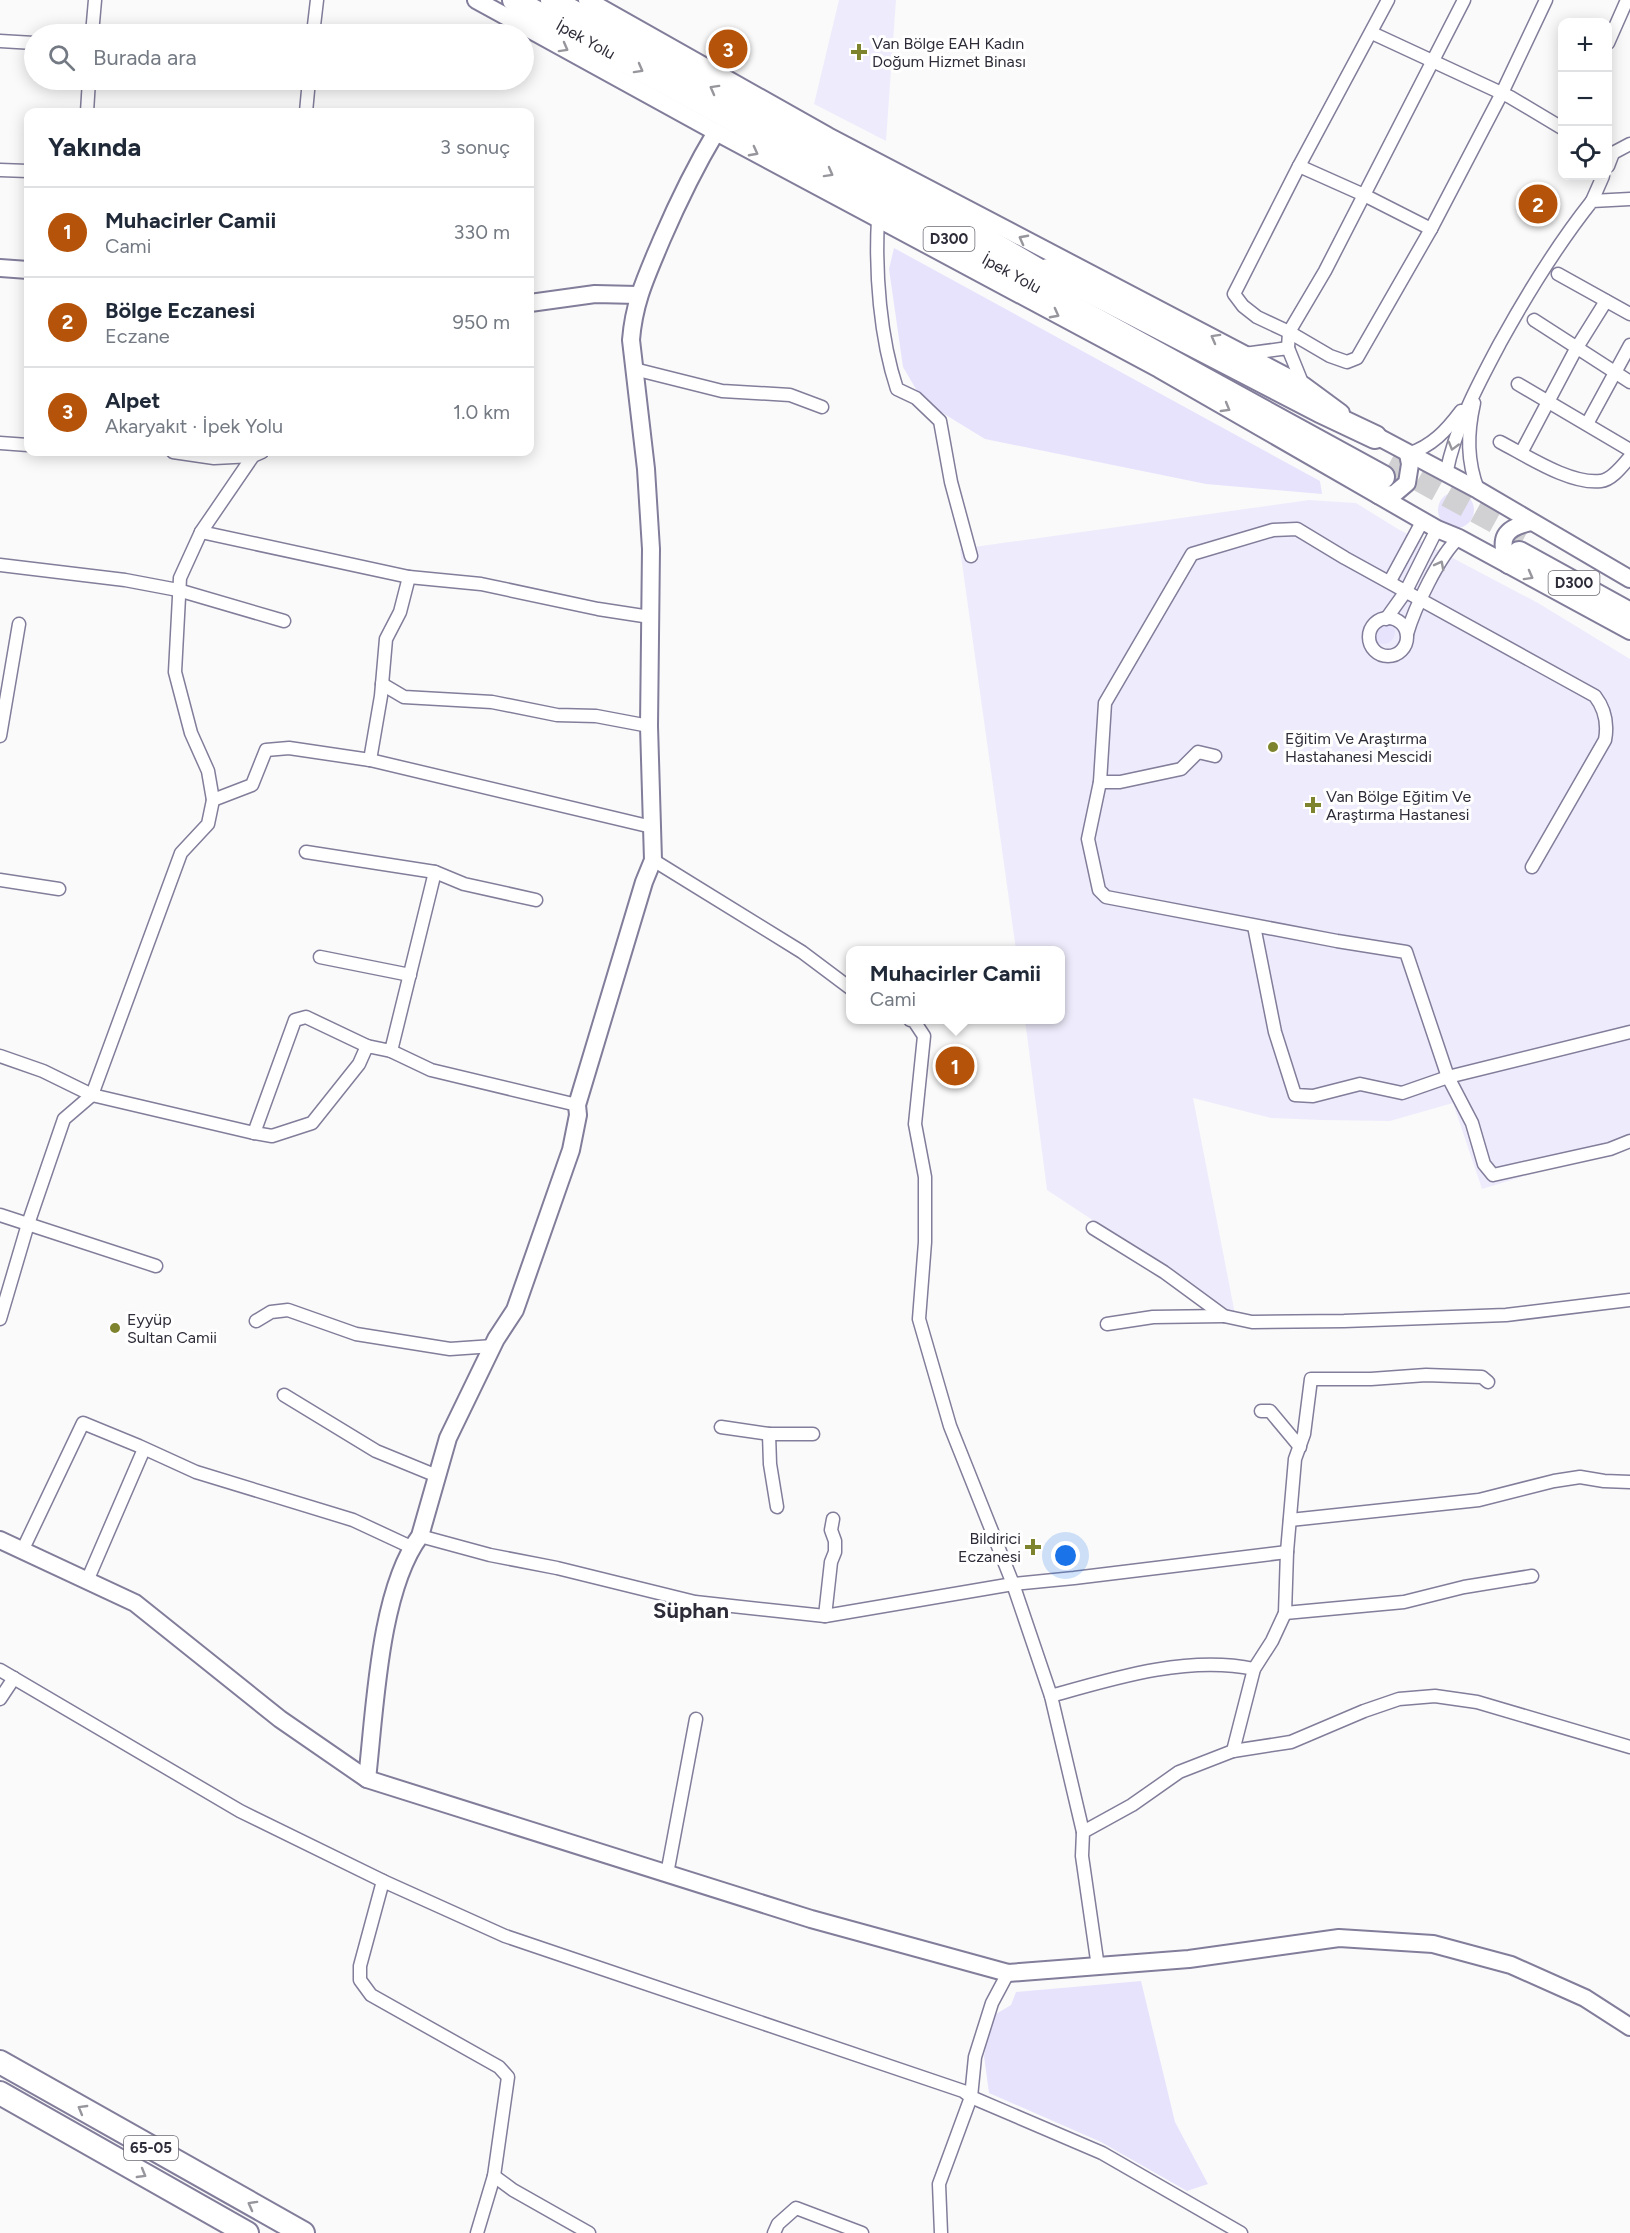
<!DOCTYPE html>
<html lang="tr">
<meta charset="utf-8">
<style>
:root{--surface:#fff;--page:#f6f6f7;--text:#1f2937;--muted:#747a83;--line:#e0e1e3;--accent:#b45309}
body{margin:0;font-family:Figtree,sans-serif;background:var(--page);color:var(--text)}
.controls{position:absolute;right:18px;top:18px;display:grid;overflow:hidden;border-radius:12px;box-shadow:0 3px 15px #0003}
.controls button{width:54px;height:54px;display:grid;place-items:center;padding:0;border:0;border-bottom:2px solid var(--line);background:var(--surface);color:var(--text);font:30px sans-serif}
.you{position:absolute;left:1066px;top:1556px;width:21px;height:21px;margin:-15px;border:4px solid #fff;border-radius:50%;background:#1a73e8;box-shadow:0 0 0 9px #1a73e833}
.badge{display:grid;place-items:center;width:39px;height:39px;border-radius:50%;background:var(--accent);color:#fff;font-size:20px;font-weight:700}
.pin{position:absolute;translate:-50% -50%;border:3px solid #fff;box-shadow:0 2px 6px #0006}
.popup{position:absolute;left:846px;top:946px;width:219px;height:78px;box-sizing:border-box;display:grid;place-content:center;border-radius:12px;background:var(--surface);filter:drop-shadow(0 2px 4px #0005);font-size:20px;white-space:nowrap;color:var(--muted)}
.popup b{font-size:22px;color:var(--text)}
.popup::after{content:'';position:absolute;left:50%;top:100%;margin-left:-12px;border:12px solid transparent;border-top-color:var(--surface)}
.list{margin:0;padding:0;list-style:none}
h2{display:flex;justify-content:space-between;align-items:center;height:78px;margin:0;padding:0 24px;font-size:26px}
h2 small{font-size:20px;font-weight:400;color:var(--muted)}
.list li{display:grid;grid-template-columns:39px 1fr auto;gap:18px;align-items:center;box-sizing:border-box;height:90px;padding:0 24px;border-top:2px solid var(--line)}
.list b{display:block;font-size:22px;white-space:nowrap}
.list p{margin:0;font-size:20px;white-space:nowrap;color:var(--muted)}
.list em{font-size:20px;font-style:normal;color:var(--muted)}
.icon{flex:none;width:33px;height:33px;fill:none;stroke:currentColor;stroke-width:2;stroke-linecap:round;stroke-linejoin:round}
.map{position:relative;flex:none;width:1630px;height:2233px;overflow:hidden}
.search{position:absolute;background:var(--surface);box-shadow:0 3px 15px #0003;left:24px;top:24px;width:510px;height:66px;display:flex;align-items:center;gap:15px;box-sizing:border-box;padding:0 21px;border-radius:33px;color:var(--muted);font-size:22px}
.panel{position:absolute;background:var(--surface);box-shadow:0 3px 15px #0003;left:24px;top:108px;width:510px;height:348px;border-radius:12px}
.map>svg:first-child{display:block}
.built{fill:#eeecfc}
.green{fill:#e7e3fd}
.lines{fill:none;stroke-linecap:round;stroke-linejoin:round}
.highway-tunnel{stroke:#d1d1d3;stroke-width:22;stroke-dasharray:22 11;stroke-linecap:butt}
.street-casing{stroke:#827d9a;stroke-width:15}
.secondary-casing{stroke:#827d9a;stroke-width:20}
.highway-casing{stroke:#827d9a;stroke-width:26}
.street{stroke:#fff;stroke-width:12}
.secondary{stroke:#fff;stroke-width:16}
.highway{stroke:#fff;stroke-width:22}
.oneway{stroke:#96969c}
.poi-dot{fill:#7e832e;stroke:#fff;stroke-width:2}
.labels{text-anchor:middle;stroke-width:6;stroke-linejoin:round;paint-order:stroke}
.shield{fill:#fff;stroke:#6d6b74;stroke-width:1.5}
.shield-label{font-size:15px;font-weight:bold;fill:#2e2c38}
.street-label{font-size:16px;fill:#2e2c38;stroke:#fff}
.poi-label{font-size:16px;fill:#2e2c38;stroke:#fff;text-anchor:start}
.district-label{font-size:22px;font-weight:bold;fill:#2e2c38;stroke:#fff}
</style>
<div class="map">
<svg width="1630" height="2233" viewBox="0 0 1630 2233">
<rect width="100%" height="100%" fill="#fafafa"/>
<g class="built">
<path d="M839,0H896L886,141L814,104Z"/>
<path d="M1309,500L1356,503L1398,529L1538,603L1630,659V1141L1607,1151L1482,1189L1453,1103L1390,1121L1321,1120L1271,1118L1193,1098L1235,1314L1047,1190L1025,1020H1060V950H1016L960,549Z"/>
</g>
<g class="green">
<path d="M894,248L1320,481L1322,494L1206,484L985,439L923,401L903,367L889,269Z"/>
<circle cx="1456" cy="510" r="18"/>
<circle cx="1383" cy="632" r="12"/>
<path d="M1141,1981L1175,2122L1208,2184L1187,2191L1101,2142L989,2093L984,2056L991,2017L1011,2005L1016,1992Z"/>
</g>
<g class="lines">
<path class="highway-tunnel" d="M1389,464L1527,540"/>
<g class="street-casing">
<g id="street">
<path d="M1388,0L1299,166L1234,294L1243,306L1257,317L1289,332L1330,356L1347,362L1357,358L1431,229L1502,93L1546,0"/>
<path d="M1372,33L1510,97L1562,128"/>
<path d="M92,34L95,0"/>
<path d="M313,34L317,0"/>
<path d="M0,41L34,43"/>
<path d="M1608,43L1627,0"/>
<path d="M87,112L89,80"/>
<path d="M306,112L309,80"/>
<path d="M1608,152L1613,153L1630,144"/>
<path d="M1299,166L1364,195L1431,229"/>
<path d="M1608,166L1613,153"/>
<path d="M0,170L28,171"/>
<path d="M1592,201L1603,176"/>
<path d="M878,219C875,272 880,338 897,389L916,398L940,421L951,482L971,556"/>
<path d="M1558,274L1630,314"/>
<path d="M1534,320L1630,382"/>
<path d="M1288,348L1289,332L1325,271L1464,0"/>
<path d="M1244,354L1288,348L1303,385"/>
<path d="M634,369L722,391L790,395L822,407"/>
<path d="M1518,384L1630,450"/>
<path d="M1474,403C1467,434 1467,461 1478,490"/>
<path d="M1587,424L1630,345"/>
<path d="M1500,442C1527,456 1571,485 1601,481C1612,480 1623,465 1630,457"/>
<path d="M0,443L28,445"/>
<path d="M173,452L214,458L253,456"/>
<path d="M1521,453L1576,349L1606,301"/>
<path d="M1408,454C1432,446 1446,431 1461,411"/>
<path d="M1446,474C1456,425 1477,386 1500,343C1527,294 1557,245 1592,201L1630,199"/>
<path d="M201,532L409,577L481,584L598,609L650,617"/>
<path d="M0,565L125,580L178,590L284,621"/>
<path d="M1390,581L1423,520"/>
<circle cx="1388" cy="637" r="19"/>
<path d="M1386,619L1406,591L1437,529"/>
<path d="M1407,634C1414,609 1440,554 1459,538"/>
<path d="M382,684L404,697L492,702L557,715L596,716L649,726"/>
<path d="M0,736L19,624"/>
<path d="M370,760L381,696L386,639L400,612L409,577"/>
<path d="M1100,782H1120L1181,769L1198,752L1215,756"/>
<path d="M213,800L252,785L266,750L289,748L370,760L652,827"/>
<path d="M306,852L435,872L464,884L536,900"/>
<path d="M653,860L802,952L850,988"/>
<path d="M1532,867L1605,740C1608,724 1605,709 1595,696L1345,558L1297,529L1273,530L1192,554L1105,703L1100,782L1088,839L1099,890L1106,897L1337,941L1406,952L1448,1077L1472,1123L1484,1164L1493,1175L1610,1149L1630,1141"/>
<path d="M0,880L59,889"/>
<path d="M1254,926L1275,1032L1295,1095L1313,1096L1360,1084L1402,1093L1448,1077L1630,1032"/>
<path d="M320,957L410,975"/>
<path d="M910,1020L914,1021L924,1036L915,1124L925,1177V1242L919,1319L950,1426L1013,1584L1051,1696L1083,1832"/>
<path d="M391,1051L431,1070L577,1105"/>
<path d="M0,1056L43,1071L92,1095L254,1133L272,1136L312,1123L359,1064L367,1046L391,1051L435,872"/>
<path d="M254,1133L295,1020L306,1017L367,1046"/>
<path d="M0,1215L156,1266"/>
<path d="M1093,1228L1164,1272L1224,1316L1252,1322L1344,1321L1506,1315L1630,1300"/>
<path d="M0,1319L28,1224L64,1119L92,1095L181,853L208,824L213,800L208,771L191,733L175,672L180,578L201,532L253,456L262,452"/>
<path d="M256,1321L271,1312L288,1310L356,1334L450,1349L493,1346"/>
<path d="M1107,1324L1153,1317L1224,1316"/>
<path d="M284,1395L376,1451L437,1476"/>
<path d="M1261,1411H1270L1300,1447"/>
<path d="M721,1427L769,1434H813"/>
<path d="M769,1434L770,1464L777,1507"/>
<path d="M1290,1520L1479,1500L1554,1481L1580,1477L1604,1481L1630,1482"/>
<path d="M420,1536L490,1555L557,1568L695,1602L825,1616L1013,1584L1074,1578L1287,1552"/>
<path d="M23,1549L83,1423L139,1446L196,1472L353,1520L411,1547"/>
<path d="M87,1581L144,1449"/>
<path d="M1285,1613L1404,1602L1464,1587L1532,1576"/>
<path d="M825,1616L831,1562L835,1552V1541L831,1530L833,1519"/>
<path d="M0,1670L240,1811L383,1881L505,1936L963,2091L971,2097L1102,2153L1241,2233"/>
<path d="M1051,1696C1114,1678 1188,1655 1254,1669"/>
<path d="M0,1699L14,1678"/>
<path d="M1233,1751L1254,1669L1272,1641L1285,1613L1287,1552L1295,1459L1304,1434L1311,1379H1371L1426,1375L1482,1377L1488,1382"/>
<path d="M667,1874L696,1719"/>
<path d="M383,1881L360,1966V1980L371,1995L499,2067L508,2077L494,2176L477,2233"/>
<path d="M1098,1967L1082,1856L1083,1832L1132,1805L1179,1772L1233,1751L1291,1742L1364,1711L1399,1699L1435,1696L1477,1702L1630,1747"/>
<path d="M494,2176L513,2190L589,2233"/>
<path d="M774,2233L778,2224L796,2208L862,2233"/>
<path d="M941,2233L939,2184L971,2097L975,2057L992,2003L1008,1973"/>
</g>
</g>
<g class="secondary-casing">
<g id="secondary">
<path d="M476,0L716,132L1159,369L1437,529L1459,538L1630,631"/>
<path d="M587,0L828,136L1303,385L1341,413"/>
<path d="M0,268L28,270"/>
<path d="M530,303L595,294L638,295"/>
<path d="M1367,431L1478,490L1630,579"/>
<path d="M1378,495L1394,494L1407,483L1410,464L1408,454"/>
<path d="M1508,565C1498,538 1504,528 1531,522"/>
<path d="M0,1540L135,1603L280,1719L367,1779L811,1919L1008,1973L1189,1959L1339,1938L1433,1944L1511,1965L1585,1998L1630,2027"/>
<path d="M367,1779C375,1710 379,1591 420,1536L448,1438L496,1339L515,1310L571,1150L578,1115L577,1105L644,882L653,860L649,726L651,549L646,469L631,340C634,301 647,275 662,239C678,202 695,167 716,132"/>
</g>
</g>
<g class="highway-casing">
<g id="highway">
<path d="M514,0L1383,477"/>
<path d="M552,0L953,220L1059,282"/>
<path d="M1048,270L1320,411L1375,437"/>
<path d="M1519,553L1630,614"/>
<path d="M0,2062L303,2233"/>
<path d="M0,2093L247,2233"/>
</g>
</g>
<use href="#street" class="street"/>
<use href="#secondary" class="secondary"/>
<use href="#highway" class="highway"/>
</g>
<defs><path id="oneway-chevron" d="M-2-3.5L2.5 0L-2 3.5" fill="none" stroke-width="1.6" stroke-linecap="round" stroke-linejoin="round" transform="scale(1.5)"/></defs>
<g class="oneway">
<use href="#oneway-chevron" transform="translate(564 48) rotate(29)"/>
<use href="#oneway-chevron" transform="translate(639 69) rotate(29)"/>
<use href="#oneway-chevron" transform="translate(714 89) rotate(-151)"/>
<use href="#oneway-chevron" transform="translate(754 152) rotate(28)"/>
<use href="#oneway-chevron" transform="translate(829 173) rotate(29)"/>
<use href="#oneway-chevron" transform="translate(1023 239) rotate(-152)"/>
<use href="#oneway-chevron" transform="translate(1055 314) rotate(28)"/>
<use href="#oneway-chevron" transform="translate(1215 338) rotate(-151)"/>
<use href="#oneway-chevron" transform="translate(1226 408) rotate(30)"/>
<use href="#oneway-chevron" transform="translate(1453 446) rotate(106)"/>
<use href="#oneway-chevron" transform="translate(1440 565) rotate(-62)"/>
<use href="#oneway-chevron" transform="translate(1529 576) rotate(29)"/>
<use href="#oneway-chevron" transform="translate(82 2109) rotate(-150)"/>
<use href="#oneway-chevron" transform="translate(142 2174) rotate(30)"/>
<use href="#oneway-chevron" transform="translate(252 2205) rotate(-151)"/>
</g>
<g class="poi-dot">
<path d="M856 43h6v6h6v6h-6v6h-6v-6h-6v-6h6z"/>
<circle cx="1273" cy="747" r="6"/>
<path d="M1310 796h6v6h6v6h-6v6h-6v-6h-6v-6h6z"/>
<circle cx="115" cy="1328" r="6"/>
<path d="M1030 1538h6v6h6v6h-6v6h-6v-6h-6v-6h6z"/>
</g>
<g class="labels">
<g class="shield">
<rect x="923.5" y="227" width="51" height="24" rx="4.5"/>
<rect x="1548.5" y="571" width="51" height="24" rx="4.5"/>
<rect x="124" y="2136" width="54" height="24" rx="4.5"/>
</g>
<g class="shield-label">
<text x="949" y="244">D300</text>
<text x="1574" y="588">D300</text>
<text x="151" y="2153">65-05</text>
</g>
<g class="street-label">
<text transform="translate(586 39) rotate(29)" y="6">İpek Yolu</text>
<text transform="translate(1012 273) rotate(29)" y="6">İpek Yolu</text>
</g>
<g class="poi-label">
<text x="872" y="49">Van Bölge EAH Kadın<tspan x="872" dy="18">Doğum Hizmet Binası</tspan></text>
<text x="1285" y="744">Eğitim Ve Araştırma<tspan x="1285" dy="18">Hastahanesi Mescidi</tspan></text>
<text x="1326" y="802">Van Bölge Eğitim Ve<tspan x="1326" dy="18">Araştırma Hastanesi</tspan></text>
<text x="127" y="1325">Eyyüp<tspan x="127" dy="18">Sultan Camii</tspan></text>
<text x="1021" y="1544" text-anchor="end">Bildirici<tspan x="1021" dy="18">Eczanesi</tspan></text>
</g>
<g class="district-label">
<text x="691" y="1618">Süphan</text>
</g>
</g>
</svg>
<div class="controls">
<button>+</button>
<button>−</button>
<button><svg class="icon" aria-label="locate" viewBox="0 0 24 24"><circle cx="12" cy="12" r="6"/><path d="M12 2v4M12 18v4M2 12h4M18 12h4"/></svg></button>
</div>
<div class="you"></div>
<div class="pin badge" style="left:955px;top:1066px">1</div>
<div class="popup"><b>Muhacirler Camii</b>Cami</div>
<div class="pin badge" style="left:1538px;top:204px">2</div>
<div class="pin badge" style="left:728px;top:49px">3</div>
<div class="search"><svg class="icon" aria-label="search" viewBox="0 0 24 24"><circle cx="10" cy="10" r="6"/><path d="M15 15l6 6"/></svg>Burada ara</div>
<section class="panel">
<h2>Yakında<small>3 sonuç</small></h2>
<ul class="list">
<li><span class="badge">1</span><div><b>Muhacirler Camii</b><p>Cami</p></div><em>330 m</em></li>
<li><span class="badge">2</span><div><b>Bölge Eczanesi</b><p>Eczane</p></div><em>950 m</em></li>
<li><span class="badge">3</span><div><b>Alpet</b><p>Akaryakıt · İpek Yolu</p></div><em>1.0 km</em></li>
</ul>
</section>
</div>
